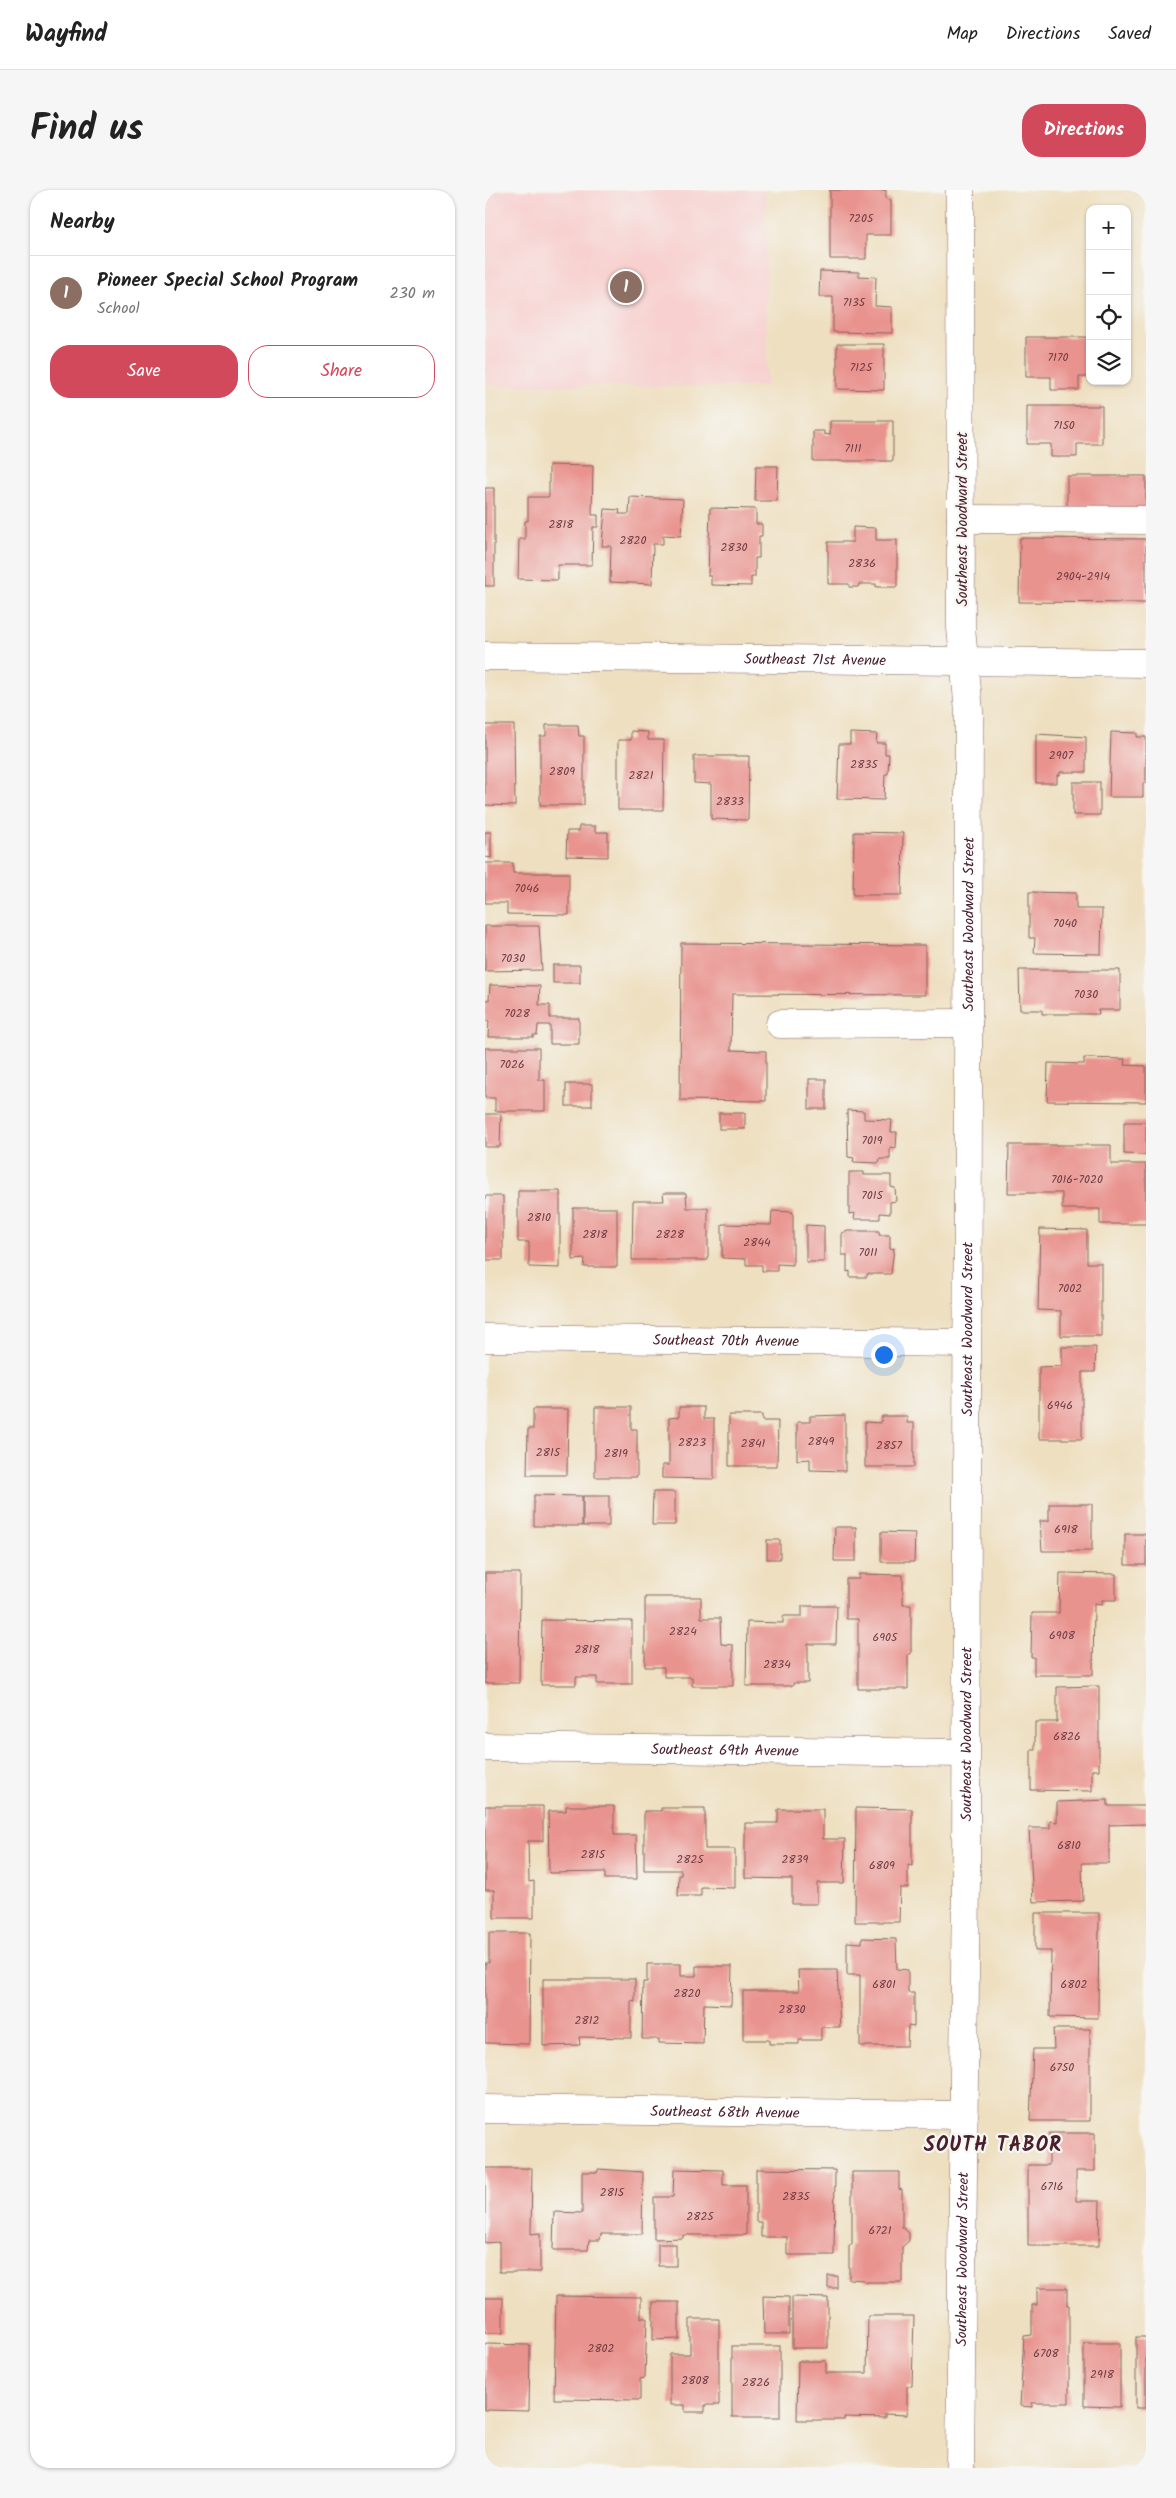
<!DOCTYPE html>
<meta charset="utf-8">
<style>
:root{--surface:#fff;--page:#f6f6f6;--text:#222;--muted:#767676;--line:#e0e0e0;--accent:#d1495b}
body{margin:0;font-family:Kalam,sans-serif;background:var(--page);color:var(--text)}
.controls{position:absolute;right:15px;top:15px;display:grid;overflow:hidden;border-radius:10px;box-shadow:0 1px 4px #0004}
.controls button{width:45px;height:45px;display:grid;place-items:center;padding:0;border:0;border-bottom:1px solid var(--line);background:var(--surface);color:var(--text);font:25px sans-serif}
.you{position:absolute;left:398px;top:1164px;width:18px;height:18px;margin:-12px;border:4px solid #fff;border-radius:50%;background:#1a73e8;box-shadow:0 0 0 8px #1a73e833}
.badge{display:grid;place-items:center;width:32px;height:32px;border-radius:50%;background:var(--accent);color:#fff;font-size:16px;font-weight:700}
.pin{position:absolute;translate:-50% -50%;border:2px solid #fff;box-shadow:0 1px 5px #0006}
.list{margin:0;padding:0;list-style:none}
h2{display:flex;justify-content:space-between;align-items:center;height:65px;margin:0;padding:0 20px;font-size:21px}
h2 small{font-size:16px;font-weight:400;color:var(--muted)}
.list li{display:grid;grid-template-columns:32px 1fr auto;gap:15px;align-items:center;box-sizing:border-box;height:75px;padding:0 20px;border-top:1px solid var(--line)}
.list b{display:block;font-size:19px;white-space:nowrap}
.list p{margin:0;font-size:16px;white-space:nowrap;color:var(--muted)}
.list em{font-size:16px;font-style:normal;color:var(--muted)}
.actions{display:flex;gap:10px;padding:15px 20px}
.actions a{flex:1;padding:11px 0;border:1px solid var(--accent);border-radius:20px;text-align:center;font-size:18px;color:var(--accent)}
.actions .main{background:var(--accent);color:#fff}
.icon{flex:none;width:28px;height:28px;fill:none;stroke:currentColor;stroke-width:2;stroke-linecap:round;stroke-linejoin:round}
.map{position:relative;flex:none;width:661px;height:2278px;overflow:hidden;border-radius:20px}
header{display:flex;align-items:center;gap:30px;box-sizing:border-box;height:70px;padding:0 25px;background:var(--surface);border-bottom:1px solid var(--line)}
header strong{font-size:24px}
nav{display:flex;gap:28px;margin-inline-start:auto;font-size:18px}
.intro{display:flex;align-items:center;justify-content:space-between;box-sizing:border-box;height:120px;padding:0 30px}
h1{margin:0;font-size:35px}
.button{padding:12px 22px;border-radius:20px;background:var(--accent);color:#fff;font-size:18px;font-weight:700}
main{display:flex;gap:30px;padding:0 30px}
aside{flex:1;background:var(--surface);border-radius:20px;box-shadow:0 1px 4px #0004}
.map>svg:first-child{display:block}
.built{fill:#f7d0cf}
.building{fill:#e9938e}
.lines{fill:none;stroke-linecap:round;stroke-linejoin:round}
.minor-casing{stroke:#83625f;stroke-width:29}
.minor{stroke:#fff;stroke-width:28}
.labels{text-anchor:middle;stroke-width:4.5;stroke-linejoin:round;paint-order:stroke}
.number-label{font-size:12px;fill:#723c44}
.street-label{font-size:15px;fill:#4a1f2b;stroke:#f6f6f2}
.district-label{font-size:20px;font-weight:bold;letter-spacing:1px;fill:#4a1f2b;stroke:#f6f6f2}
</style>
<header>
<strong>Wayfind</strong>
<nav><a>Map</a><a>Directions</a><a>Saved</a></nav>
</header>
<div class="intro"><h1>Find us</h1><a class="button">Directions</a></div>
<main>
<aside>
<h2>Nearby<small></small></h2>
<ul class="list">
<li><span class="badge" style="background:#8d6e63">1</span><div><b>Pioneer Special School Program</b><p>School</p></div><em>230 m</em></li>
</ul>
<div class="actions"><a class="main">Save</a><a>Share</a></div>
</aside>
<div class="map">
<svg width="661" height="2278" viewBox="0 0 661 2278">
<rect width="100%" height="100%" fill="#f6f6f2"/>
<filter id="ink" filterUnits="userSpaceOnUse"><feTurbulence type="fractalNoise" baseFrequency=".02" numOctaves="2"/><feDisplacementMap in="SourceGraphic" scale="10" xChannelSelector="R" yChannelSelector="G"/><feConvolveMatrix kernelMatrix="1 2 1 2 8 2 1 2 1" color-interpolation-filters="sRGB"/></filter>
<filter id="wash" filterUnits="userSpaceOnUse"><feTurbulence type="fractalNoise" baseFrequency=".0096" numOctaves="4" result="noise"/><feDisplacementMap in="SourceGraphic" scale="20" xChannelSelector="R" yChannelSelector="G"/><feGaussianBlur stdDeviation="1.12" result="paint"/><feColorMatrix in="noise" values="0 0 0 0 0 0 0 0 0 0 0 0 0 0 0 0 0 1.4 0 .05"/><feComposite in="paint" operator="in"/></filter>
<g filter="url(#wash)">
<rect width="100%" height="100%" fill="#eedfc0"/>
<path class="built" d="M0,0H281L282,197L0,195Z"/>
<g id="blocks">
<g class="building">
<path d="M345,0H401V9L406,10V45H381V69H345Z"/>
<path d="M335,81L374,82V86L391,87L390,116L407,117V143L348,142V107H334Z"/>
<path d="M541,147H605V187H594V200H566V187H541Z"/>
<path d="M352,154H399V200L352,199Z"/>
<path d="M542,216H617V254H592V267H566V254H542Z"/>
<path d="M345,231H408V271H328V241H339V244L345,245Z"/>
<path d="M64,275L108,276L107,325H113V337H108L107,375H73V390L33,389L34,349H40V331H43V307H64Z"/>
<path d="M271,276H293L292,311H270Z"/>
<path d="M582,286H661V320L582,319Z"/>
<rect x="0" y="298" width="9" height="98"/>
<path d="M145,307L198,309L196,346L178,345V354H168L167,394L125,392L126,356H117L120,319L135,320L134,324H144Z"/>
<path d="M225,318L271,319V334H277V346H274V368H270V387H266V396L226,395V386H223Z"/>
<path d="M368,337L391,338V350H412V397H391V394H374L373,397H364V394H343V352H368Z"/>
<path d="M535,348L661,349V413L534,412Z"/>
<path d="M0,535H29L30,616L0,615Z"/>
<path d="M61,535H93L94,546H99V615H55V546H61Z"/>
<path d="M146,541L163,542V550H179L178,620H133V550H146Z"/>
<path d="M626,542L652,543V547H661V593H658V607H624Z"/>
<path d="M365,543L392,544L391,553H400V564H404L403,584H400L399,610L352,609L354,554H365Z"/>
<path d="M551,544L601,547V582H575V585H572V593H551Z"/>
<path d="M209,566H264L263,630L226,629V594L209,593Z"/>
<rect x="588" y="592" width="27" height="33"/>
<path d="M94,636H110V642H123V667L81,666L82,641H94Z"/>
<path d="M0,642H6V668L0,667Z"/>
<path d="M369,642L418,643L417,705H368Z"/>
<path d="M0,673H28V683H84V725L22,724V713H0Z"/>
<path d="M544,702L591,703V719H617L616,764L549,763L550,748H544Z"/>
<path d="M0,736H54L57,780L0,781Z"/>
<path d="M196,753L440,755V805L247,804L246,860L281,861V911L195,910Z"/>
<rect x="68" y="775" width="27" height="18"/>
<path d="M534,780H635V820H613L614,824H557V820H535Z"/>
<path d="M5,795L55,796L54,815H65V828H94V854H65V835H53L52,845H48L49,847H3L4,831H0V810H4Z"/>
<path d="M0,858H54V890H60V921H10V908H0Z"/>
<path d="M599,868L640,869L639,875L661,876V912L562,911L563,873L599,874Z"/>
<rect x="324" y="889" width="17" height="30"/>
<rect x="81" y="894" width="26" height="22"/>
<path d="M362,920L379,921V929L407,930L406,942H412L411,958L405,957V969H395L394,973L368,972L369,968L363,967Z"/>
<rect x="234" y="923" width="26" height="16"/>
<path d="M0,924H16L15,957H0Z"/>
<path d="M639,932H661V965L639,964Z"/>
<path d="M524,955H626V974H661V1034H615V1019H577V1003H523Z"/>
<path d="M364,982H379V985H406V997L410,998L411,1011L405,1012V1024L395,1023V1029H369L370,1023L364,1024Z"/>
<path d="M33,1001H75V1078L44,1077V1052H33Z"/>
<path d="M178,1003H201L202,1018H223V1070H147L148,1011H179Z"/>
<rect x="0" y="1006" width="18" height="64"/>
<path d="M88,1018H132V1077H99L100,1069L88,1070Z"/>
<path d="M287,1021L308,1022V1075L292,1074V1081H277V1075H261V1069L237,1068V1034L286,1035Z"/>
<path d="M321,1035L339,1036V1072H321Z"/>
<path d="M555,1039L602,1040V1073H616V1146H576V1121L553,1120Z"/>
<path d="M363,1041H394V1045H405V1059L409,1058L406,1084H382V1087H365V1081L362,1082V1065H357V1043Z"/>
<path d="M577,1157H611L610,1182H597V1249H554V1177L577,1176Z"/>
<path d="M110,1217H146V1239H152V1287H110Z"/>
<path d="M194,1217H219V1229H229V1289L177,1288V1275H184V1228L194,1227Z"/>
<path d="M48,1219H83L82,1285H42L43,1239H48Z"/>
<path d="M244,1225H277V1231H293L292,1276H244Z"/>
<path d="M360,1225V1281L325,1280V1269L312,1270V1232H325V1226Z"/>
<path d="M397,1226H422V1233H429V1277H380V1232L396,1233Z"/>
<path d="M168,1302H190V1335H167Z"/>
<path d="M49,1305L97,1306V1336H49Z"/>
<rect x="98" y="1306" width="26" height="30"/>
<path d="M564,1314H607V1361H557L555,1331H564Z"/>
<path d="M350,1337H371V1371H349Z"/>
<path d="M396,1342L430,1343L429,1372H396Z"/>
<rect x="640" y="1344" width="21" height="31"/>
<rect x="282" y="1350" width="13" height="19"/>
<path d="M0,1383H35L34,1493H0Z"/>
<path d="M575,1383L631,1384V1410H617V1415L609,1414L608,1485H549V1467H546L547,1423H574Z"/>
<path d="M374,1384L418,1385V1415H426V1464H423V1499H373V1429H361V1389H374Z"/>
<path d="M160,1407H216V1428H235L236,1454L248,1455V1496H207V1487H179V1477H160Z"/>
<path d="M317,1416H352L351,1454H323V1493H308V1496H261L262,1432L298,1433V1426H317Z"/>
<path d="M57,1430L147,1431V1494H112V1487H91V1495H56Z"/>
<path d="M614,1496V1580H607V1601L546,1600V1560H550V1532H572V1497Z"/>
<path d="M623,1610V1616H661V1634L624,1635V1673H597L598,1711L548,1712L544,1638H565V1631L572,1632V1612Z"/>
<path d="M0,1616H58V1651H43L44,1692L49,1691V1728H9V1700H0Z"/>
<path d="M81,1616H129V1645H151L152,1689H120V1682L64,1683L63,1621H81Z"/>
<path d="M176,1618H220V1659H250V1698L216,1697V1706H193L194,1685H196V1680H159V1621H176Z"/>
<path d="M371,1618L427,1619V1676L423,1675V1698H415L414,1732H370Z"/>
<path d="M293,1619H338V1649H360L359,1693H332V1714H307V1689L260,1688V1633H293Z"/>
<path d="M550,1723H614L613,1828L565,1827L566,1761H550Z"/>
<path d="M4,1743H45L44,1854L0,1853V1773H4Z"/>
<path d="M377,1748L411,1749L412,1779L423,1780V1803H429V1837L423,1836L422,1856H375V1785H362V1752L377,1753Z"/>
<path d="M162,1774H196V1786H211V1776H247L246,1815L219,1814L218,1854L174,1853V1849H157L158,1792H162Z"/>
<path d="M313,1780H352L355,1837H336V1850H314V1854H284V1850H258V1801H314Z"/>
<path d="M58,1789H150V1812L146,1811V1848L94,1847L95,1855L58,1856Z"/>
<path d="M568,1839H605V1931H545L548,1859H569Z"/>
<path d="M564,1943H610V1981H591V2011H615L614,2056H543V1975H564Z"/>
<path d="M0,1978H47L46,2044L55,2043V2082H14V2052L0,2053Z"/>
<path d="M113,1979L158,1982L157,2044H116L115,2050H104L103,2060H68L69,2022L97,2023V1982H113Z"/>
<path d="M189,1979L238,1980V1995H261V2045H198V2048L169,2049V2007H188Z"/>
<path d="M271,1979L350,1980L349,2065H302V2047H276V2032H271Z"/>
<path d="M367,1982H414V2000L417,1999V2037L424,2043V2051L417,2057V2092H380L379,2090L364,2089V2055H367Z"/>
<rect x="173" y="2054" width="18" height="22"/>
<rect x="343" y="2086" width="9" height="12"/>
<path d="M552,2098H582V2115H584V2213H547V2217L535,2216L539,2146L547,2145V2115H552Z"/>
<path d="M71,2106L156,2107V2128H162L160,2188L155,2189V2210L69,2209Z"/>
<path d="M278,2106L304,2107V2144H279Z"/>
<path d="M307,2107L343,2108V2158H307Z"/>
<rect x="0" y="2108" width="18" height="35"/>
<path d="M168,2112H194V2149L168,2150Z"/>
<path d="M383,2126H429L427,2196H422V2225L400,2224V2228L359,2227V2230H312L313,2171H341V2183H382Z"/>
<path d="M205,2129H234V2215H220V2222H200V2215H185V2164H205Z"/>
<rect x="651" y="2147" width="10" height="71"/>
<path d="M599,2153H635V2217L599,2216Z"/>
<path d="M0,2154L45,2155L44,2221L0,2220Z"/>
<rect x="247" y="2156" width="48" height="71"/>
</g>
</g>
</g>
<g filter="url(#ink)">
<use href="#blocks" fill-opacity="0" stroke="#83625f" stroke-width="1"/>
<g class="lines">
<g class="minor-casing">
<g id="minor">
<path d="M476,329L661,330"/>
<path id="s1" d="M0,466L661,473"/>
<path d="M295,834L483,833"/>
<path id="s2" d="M0,1148L482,1153"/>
<path id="s3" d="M0,1557L481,1563"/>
<path id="s4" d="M0,1919L479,1925"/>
<path id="s5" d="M475,2278L481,1689L484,521L476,438L475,0"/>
</g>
</g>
<use href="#minor" class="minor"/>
</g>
</g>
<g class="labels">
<g class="number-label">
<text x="376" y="32">7205</text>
<text x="369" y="116">7135</text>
<text x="573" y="171">7170</text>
<text x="376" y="181">7125</text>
<text x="579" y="239">7150</text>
<text x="368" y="262">7111</text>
<text x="76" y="338">2818</text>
<text x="148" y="354">2820</text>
<text x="249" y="361">2830</text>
<text x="377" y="377">2836</text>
<text x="598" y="390">2904-2914</text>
<text x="576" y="569">2907</text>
<text x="379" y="578">2835</text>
<text x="77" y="585">2809</text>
<text x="156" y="589">2821</text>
<text x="245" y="615">2833</text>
<text x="42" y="702">7046</text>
<text x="580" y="737">7040</text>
<text x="28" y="772">7030</text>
<text x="601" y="808">7030</text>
<text x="32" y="827">7028</text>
<text x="27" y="878">7026</text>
<text x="387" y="954">7019</text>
<text x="592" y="993">7016-7020</text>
<text x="387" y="1009">7015</text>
<text x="54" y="1031">2810</text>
<text x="110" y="1048">2818</text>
<text x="185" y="1048">2828</text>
<text x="272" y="1056">2844</text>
<text x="383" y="1066">7011</text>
<text x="585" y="1102">7002</text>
<text x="575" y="1219">6946</text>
<text x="336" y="1255">2849</text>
<text x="207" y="1256">2823</text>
<text x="268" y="1257">2841</text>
<text x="404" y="1259">2857</text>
<text x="63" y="1266">2815</text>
<text x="131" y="1267">2819</text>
<text x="581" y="1343">6918</text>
<text x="198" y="1445">2824</text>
<text x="577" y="1449">6908</text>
<text x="400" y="1451">6905</text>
<text x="102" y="1463">2818</text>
<text x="292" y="1478">2834</text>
<text x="582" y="1550">6826</text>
<text x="584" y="1659">6810</text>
<text x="108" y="1668">2815</text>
<text x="205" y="1673">2825</text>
<text x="310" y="1673">2839</text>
<text x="397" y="1679">6809</text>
<text x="399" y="1798">6801</text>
<text x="589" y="1798">6802</text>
<text x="202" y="1807">2820</text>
<text x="307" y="1823">2830</text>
<text x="102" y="1834">2812</text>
<text x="577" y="1881">6750</text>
<text x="567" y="2000">6716</text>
<text x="127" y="2006">2815</text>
<text x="311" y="2010">2835</text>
<text x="215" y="2030">2825</text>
<text x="395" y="2044">6721</text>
<text x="116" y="2162">2802</text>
<text x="561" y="2167">6708</text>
<text x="617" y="2188">2918</text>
<text x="210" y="2194">2808</text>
<text x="271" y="2196">2826</text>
</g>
<g class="street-label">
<text transform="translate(477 329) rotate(-90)" y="5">Southeast Woodward Street</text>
<text dy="5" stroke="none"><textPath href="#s1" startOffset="330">Southeast 71st Avenue</textPath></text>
<text dy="5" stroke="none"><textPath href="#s5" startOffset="1544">Southeast Woodward Street</textPath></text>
<text dy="5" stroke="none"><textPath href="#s5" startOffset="1139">Southeast Woodward Street</textPath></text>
<text dy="5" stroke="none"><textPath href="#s2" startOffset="241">Southeast 70th Avenue</textPath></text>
<text dy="5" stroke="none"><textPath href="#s5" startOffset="734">Southeast Woodward Street</textPath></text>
<text dy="5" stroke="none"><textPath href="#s3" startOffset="240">Southeast 69th Avenue</textPath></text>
<text dy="5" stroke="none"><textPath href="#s4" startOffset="240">Southeast 68th Avenue</textPath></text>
<text dy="5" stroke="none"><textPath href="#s5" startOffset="209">Southeast Woodward Street</textPath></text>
</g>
<g class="district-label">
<text x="508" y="1961">SOUTH TABOR</text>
</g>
</g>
</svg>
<div class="controls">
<button>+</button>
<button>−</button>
<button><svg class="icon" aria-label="locate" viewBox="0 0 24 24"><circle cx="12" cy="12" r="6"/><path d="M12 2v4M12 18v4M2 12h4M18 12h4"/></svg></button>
<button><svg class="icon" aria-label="layers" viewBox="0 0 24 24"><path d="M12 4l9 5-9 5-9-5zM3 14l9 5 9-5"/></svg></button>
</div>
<div class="you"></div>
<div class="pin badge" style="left:141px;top:97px;background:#8d6e63">1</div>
</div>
</main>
